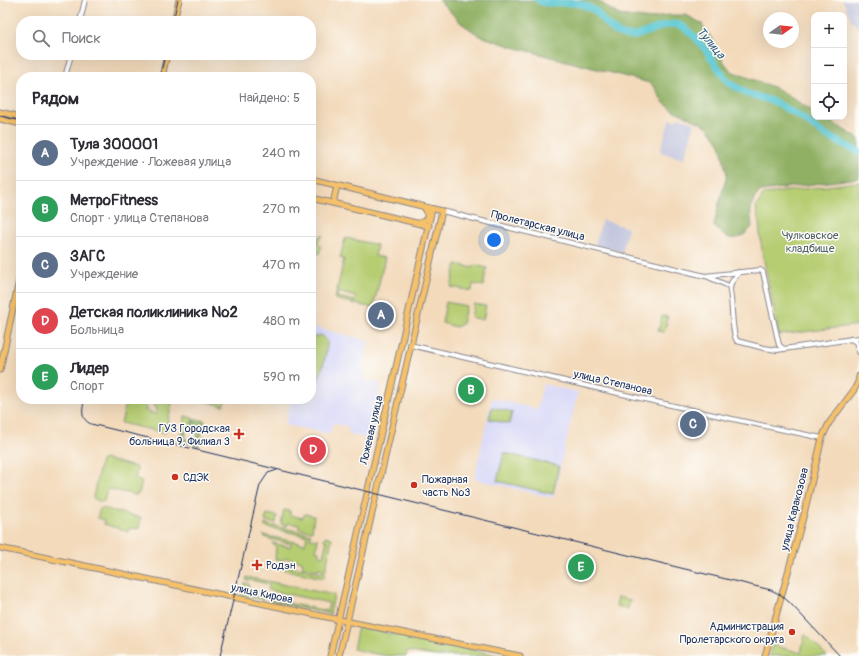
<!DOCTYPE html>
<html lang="ru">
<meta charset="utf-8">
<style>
:root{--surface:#fff;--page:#f2f2f3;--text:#2b2b33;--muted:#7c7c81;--line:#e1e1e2;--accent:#0f766e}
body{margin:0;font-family:Pangolin,sans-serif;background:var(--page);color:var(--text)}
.controls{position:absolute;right:12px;top:12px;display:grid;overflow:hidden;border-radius:8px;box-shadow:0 4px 16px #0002}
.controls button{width:36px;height:36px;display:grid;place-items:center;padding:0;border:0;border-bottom:1px solid var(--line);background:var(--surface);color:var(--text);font:20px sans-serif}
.compass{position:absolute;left:763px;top:12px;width:36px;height:36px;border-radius:50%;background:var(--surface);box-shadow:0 4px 16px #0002;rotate:75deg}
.you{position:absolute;left:494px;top:240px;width:14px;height:14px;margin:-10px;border:3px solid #fff;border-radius:50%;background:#1a73e8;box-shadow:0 0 0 6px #1a73e833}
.badge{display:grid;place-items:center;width:26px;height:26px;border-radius:50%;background:var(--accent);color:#fff;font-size:13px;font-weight:700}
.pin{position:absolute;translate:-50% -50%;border:2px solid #fff;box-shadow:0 1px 4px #0006}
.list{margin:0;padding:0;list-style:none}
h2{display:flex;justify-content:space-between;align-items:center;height:52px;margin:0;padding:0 16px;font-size:17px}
h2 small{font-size:13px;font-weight:400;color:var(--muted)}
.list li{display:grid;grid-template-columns:26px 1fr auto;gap:12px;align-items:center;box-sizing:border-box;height:56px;padding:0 16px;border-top:1px solid var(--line)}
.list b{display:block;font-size:15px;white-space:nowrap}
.list p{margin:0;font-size:13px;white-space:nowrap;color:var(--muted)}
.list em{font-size:13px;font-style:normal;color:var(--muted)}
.icon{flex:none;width:22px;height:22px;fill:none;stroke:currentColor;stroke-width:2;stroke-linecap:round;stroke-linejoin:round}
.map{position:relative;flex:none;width:859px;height:656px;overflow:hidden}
.search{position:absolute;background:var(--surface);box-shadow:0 4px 16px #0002;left:16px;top:16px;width:300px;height:44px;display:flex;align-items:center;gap:10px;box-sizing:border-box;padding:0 14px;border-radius:16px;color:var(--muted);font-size:15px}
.panel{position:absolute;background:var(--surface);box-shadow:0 4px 16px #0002;left:16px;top:72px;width:300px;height:332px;border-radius:16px}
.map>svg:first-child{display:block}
.built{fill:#d7d7f8}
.industrial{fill:#bfc2dd}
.green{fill:#b6cd72;stroke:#687e68;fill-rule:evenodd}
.forest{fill:#90b064;stroke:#567061}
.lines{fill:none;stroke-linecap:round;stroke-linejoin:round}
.river{stroke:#5dc9d5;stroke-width:7}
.minor-casing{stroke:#87848c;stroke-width:6}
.major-casing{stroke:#87848c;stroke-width:7}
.minor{stroke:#fff;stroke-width:4}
.major{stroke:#f5c16b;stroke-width:5}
.tram{stroke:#1b2f5e;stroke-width:1}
.poi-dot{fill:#c8321e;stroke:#fdfcf7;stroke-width:1.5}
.labels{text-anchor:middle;stroke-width:3;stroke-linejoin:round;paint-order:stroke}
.street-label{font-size:11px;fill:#1b2f5e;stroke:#fdfcf7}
.park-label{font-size:11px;fill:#4a5e64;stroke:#fdfcf7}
.poi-label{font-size:11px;fill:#1b2f5e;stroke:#fdfcf7;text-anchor:start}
.water-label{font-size:12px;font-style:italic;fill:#2f5d82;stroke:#fdfcf7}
</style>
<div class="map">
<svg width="859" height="656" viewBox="0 0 859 656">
<rect width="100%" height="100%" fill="#fdfcf7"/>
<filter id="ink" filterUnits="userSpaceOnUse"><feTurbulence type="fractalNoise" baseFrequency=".025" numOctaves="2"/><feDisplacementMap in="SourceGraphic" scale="8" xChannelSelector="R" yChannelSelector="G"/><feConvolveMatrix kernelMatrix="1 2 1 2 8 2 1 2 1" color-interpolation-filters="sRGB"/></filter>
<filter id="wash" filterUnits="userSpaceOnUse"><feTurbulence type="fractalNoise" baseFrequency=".012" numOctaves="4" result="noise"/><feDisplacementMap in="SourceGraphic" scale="16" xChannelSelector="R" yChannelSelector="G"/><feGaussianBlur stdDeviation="0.9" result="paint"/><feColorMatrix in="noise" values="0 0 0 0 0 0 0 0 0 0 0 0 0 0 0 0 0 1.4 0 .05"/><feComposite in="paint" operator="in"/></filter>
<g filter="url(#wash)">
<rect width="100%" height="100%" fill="#f3dabb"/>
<g class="built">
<path d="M311,326L369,341L363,366V374L364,380L381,383L370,439L348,434L349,427L333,423L330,434L285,425L291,399H311Z"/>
<path d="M543,384L578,392L553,498L474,479L492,398L537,409Z"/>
</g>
<g class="industrial">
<path d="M843,0H859V28L851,20Z"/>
<path d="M678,117L695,123L684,159L660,152L670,119L677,121Z"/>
<path d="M602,220L628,228L622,252L595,245Z"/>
</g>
<g class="green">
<path d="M859,182V325L779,335L762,251L759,224L756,207L764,194Z"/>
<path d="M311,233L313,237L318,238L320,235L323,236L319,239L318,243L321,247L319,254L314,253L317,240L311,238Z"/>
<path d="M346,238L377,245L375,256L385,258L373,308L335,299L344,259L340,258L345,239ZM338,292L356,297L355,301L337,297Z"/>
<path d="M456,264L473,268L474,265L487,268L483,286L473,284L472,291L451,287Z"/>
<path d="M446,302L466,306L462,324L456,327L442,323Z"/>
<path d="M474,304L486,306L483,320L471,317Z"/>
<path d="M662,316L668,317L664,332L658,331Z"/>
<path d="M321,335C324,337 327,339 327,342C328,348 321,375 318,380L311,382V341L314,337Z"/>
<path d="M127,399H144L143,404L146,405L145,410H148V412L156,414L157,408L154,407L156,399H173L165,433L121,423Z"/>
<path d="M195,399H226L224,406Z"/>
<path d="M492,407L512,412L509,424L489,419Z"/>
<path d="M185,416L193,418L190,428H188L186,432L182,431Z"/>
<path d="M504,453L559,466L553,494L497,481Z"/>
<path d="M104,459L136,467L137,470L135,479L142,482L139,493L136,495L109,489L107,490L104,501L101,502L93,498L101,461Z"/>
<path d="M102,508L141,518L139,529L131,528L127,531L104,524V520L97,518L100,509Z"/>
<path d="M284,510L290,511V515L302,518L305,514L314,516L312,531L299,529V525L288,523L287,526L281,524Z"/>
<path d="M267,514L277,516L276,523L265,521Z"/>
<path d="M265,524L311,534L310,538L318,539L316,550L319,551V555L323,556L327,541L324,540L325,536L332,538L324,578L281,569L283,565L322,573L323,569L318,568L317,570L303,567L302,561L285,558L283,561L275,559L276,547L272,543L290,547L291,544L266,538L263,535L305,544L307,536L265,527Z"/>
<path d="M247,577L334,595L330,614L270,602L267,599L327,611L329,603L268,590L269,584L250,580L249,581L246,580Z"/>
<path d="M245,583L249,584L247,594L264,598V599L262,600L242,596L241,594Z"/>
<path d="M618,597L630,600L628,609L616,606Z"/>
<path d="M358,627L502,656H435L407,651L406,656H387L353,649Z"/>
<path d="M805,634L827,656H769L772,645L801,653Z"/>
</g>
<g class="forest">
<path d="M439,0H597L619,15L651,19L667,15H686L701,23L713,40L724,62L731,71L778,89L814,112V117H823L859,139V178L761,191C749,202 750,211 752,227C738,243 728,242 714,226L718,207L727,175L720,144L707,126L673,110L663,102L655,88L650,83L513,47L480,36L461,23Z"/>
<path d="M194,418L205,421L199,446L179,441L181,432L186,433L185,439L196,441L198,430L191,428L193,422L197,423L193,422Z"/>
</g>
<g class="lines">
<path class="river" d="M538,0L545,3H574L584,5L596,11L605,23L616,32L626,36H636L663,26L674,24L682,26L693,35L705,49L728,82L746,93L775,102L799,116L825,135L859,152"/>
</g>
</g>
<g filter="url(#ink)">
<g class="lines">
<g class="minor-casing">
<g id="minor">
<path d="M80,21L85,0"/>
<path d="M65,77L71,55"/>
<path d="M442,211L705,276L760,270L763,272L779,345L784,349"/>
<path d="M706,276L729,286C733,298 731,334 737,341L764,348L777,350L859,338"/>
<path d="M730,289L731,283L739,272"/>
<path d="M851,339L856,342L859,352"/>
<path d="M410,345C547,376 684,410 822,438"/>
</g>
</g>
<g class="major-casing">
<g id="major">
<path d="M174,21L179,0"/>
<path d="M162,77L167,55"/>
<path d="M0,112L21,117"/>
<path d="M0,119L21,124"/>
<path d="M311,179L442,211L339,656"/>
<path d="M311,198L429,226"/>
<path d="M333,203L337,186"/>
<path d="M419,223C426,221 428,218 427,212L424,207"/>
<path d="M0,370L21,271"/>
<path d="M0,548L355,623L520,656"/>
<path d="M330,656L432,209"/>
<path d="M765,656L804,514L822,438L829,423L854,390L858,382L859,376"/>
</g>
</g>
<use href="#minor" class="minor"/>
<use href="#major" class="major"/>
<g class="tram">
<path d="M173,21L178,0"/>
<path d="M160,77L165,55"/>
<path d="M0,116L21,121"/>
<path d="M85,399C82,409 80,419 91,424L771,590L781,595L789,602L840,656"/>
<path d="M220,656L260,485L268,473L277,470"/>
</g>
</g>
</g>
<g class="poi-dot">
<path d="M237 428h4v4h4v4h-4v4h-4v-4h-4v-4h4z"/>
<circle cx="175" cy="477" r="4"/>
<circle cx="414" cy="485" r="4"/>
<path d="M255 559h4v4h4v4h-4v4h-4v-4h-4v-4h4z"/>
<circle cx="792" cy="632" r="4"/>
</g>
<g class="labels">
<g class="street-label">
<text transform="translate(538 225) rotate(14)" y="4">Пролетарская улица</text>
<text transform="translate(613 382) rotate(13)" y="4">улица Степанова</text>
<text transform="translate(371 430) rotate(-77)" y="4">Ложевая улица</text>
<text transform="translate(794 509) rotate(-76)" y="4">улица Каракозова</text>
<text transform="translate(262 593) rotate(12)" y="4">улица Кирова</text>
</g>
<g class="park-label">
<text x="810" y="239">Чулковское<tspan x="810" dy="13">кладбище</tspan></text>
</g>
<g class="poi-label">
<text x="230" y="432" text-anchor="end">ГУЗ Городская<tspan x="230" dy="13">больница 9, Филиал 3</tspan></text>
<text x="183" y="481">СДЭК</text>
<text x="422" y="483">Пожарная<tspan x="422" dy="13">часть №3</tspan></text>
<text x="266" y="569">Родэн</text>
<text x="784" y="630" text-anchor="end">Администрация<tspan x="784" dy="13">Пролетарского округа</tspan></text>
</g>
<g class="water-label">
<text transform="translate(711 43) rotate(50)" y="4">Тулица</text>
</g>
</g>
</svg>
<div class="controls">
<button>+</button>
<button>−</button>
<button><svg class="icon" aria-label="locate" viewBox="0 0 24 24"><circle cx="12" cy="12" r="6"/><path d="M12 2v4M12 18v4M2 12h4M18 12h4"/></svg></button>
</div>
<svg class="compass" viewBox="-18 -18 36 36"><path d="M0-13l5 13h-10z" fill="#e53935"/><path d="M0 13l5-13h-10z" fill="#7c7c81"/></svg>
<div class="you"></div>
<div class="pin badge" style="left:381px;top:315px;background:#5c6f8a">A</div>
<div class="pin badge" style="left:471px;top:390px;background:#2e9e5b">B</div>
<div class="pin badge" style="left:693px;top:424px;background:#5c6f8a">C</div>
<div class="pin badge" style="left:313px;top:450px;background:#e0444e">D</div>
<div class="pin badge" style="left:581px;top:567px;background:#2e9e5b">E</div>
<div class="search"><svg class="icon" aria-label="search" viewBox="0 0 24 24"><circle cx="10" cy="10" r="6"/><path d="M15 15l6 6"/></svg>Поиск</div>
<section class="panel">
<h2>Рядом<small>Найдено: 5</small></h2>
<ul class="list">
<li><span class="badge" style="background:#5c6f8a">A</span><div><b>Тула 300001</b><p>Учреждение · Ложевая улица</p></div><em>240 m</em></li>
<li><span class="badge" style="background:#2e9e5b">B</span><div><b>МетроFitness</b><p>Спорт · улица Степанова</p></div><em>270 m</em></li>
<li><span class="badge" style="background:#5c6f8a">C</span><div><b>ЗАГС</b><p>Учреждение</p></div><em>470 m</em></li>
<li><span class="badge" style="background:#e0444e">D</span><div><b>Детская поликлиника №2</b><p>Больница</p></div><em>480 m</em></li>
<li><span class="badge" style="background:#2e9e5b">E</span><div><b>Лидер</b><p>Спорт</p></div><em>590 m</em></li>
</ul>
</section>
</div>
